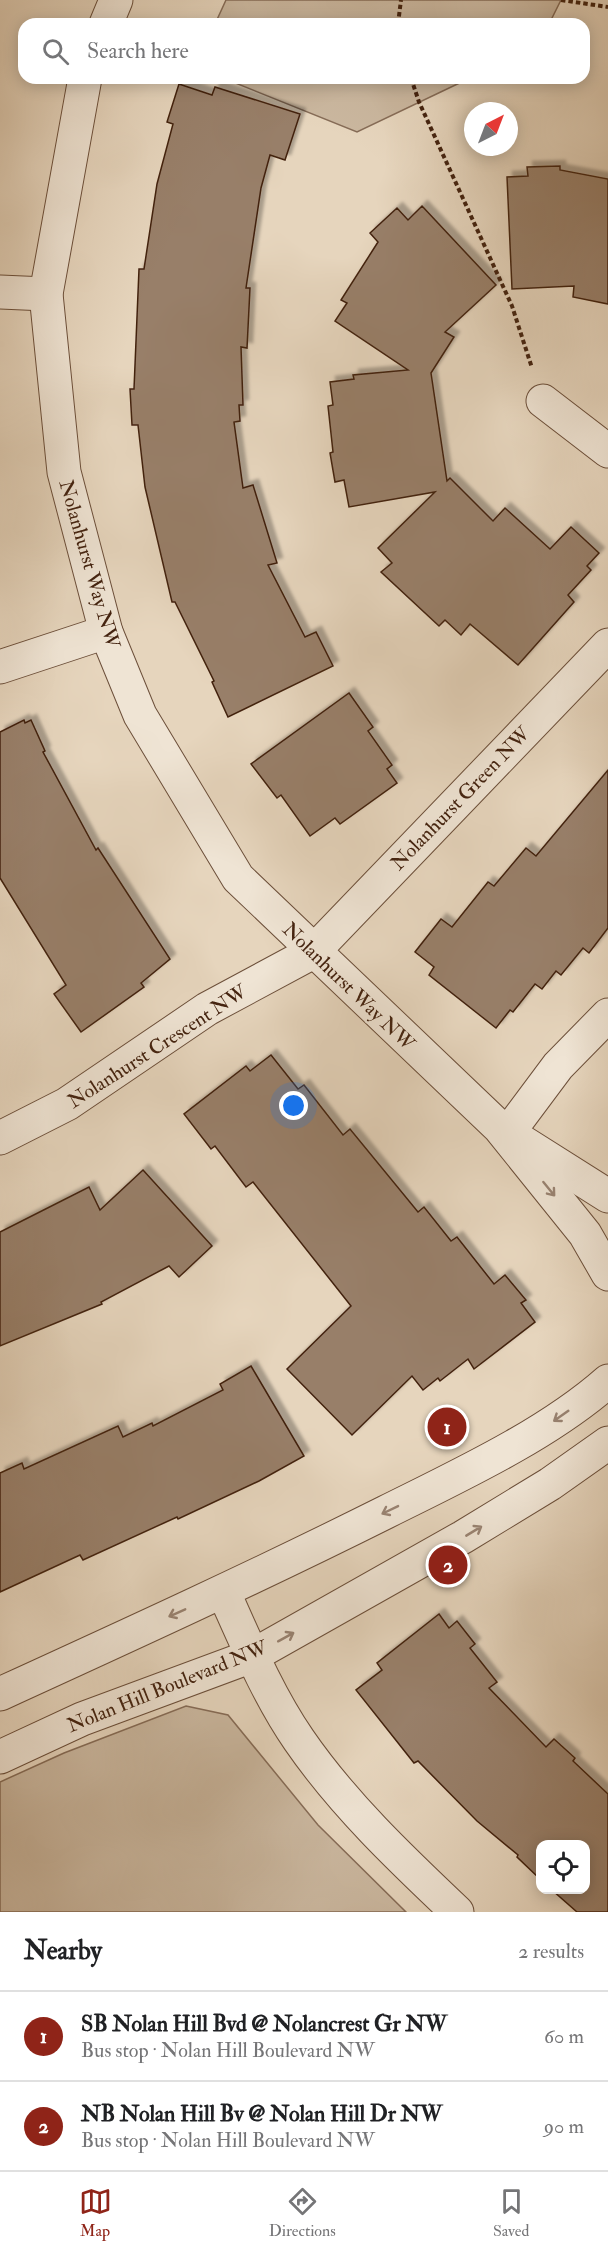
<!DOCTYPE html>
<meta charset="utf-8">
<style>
:root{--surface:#fff;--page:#f2f2f2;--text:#202124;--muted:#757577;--line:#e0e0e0;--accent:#8f2418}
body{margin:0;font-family:"IM FELL Double Pica",serif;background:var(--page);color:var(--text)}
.controls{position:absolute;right:18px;bottom:18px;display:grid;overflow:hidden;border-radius:12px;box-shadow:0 3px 15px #0003}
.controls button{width:54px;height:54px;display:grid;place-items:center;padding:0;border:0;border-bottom:2px solid var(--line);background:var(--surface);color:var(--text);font:30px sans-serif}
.compass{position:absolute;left:464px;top:102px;width:54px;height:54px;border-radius:50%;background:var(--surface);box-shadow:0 3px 15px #0003;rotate:42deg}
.you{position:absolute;left:294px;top:1106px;width:21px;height:21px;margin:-15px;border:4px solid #fff;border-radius:50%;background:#1a73e8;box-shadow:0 0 0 9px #1a73e833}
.badge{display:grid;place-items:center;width:39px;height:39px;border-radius:50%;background:var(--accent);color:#fff;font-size:20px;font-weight:700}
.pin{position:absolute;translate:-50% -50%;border:3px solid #fff;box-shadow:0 2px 6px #0006}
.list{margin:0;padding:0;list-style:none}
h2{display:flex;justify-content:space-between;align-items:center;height:78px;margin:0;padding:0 24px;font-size:26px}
h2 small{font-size:20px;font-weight:400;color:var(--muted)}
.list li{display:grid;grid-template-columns:39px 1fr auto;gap:18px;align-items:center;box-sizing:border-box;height:90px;padding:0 24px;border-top:2px solid var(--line)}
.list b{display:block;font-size:22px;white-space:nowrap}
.list p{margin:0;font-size:20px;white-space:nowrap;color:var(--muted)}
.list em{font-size:20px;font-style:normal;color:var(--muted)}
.icon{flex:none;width:33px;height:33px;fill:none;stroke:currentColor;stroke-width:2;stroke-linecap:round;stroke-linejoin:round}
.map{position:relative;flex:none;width:608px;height:1912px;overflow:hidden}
.search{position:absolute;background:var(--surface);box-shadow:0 3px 15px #0003;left:18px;right:18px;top:18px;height:66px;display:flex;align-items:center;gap:15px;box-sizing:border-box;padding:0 21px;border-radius:18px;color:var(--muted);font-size:22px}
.sheet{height:258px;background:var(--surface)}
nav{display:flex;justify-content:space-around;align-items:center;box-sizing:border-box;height:84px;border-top:2px solid var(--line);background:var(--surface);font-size:16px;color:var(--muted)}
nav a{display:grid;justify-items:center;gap:3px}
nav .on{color:var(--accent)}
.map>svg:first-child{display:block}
.green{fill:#cab79f;stroke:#866c57;stroke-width:1.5}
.building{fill:#987f69;stroke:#43220f;stroke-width:1.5;filter:url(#shadow)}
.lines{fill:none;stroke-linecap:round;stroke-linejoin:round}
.minor-casing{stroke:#6c4f3a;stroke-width:35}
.path{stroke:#43220f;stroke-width:4;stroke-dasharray:4.5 3;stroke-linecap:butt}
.minor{stroke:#efe4d4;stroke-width:33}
.oneway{stroke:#998372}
.labels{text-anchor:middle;stroke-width:4.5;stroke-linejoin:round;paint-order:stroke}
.street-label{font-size:20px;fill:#43220f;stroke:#efe4d4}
</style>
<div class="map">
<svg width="608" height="1912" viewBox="0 0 608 1912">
<defs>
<filter id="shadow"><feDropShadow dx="5.5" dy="-5.5" stdDeviation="1.5" flood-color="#0004"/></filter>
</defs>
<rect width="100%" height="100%" fill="#e6d5bd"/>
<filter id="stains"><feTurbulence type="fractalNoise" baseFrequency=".00333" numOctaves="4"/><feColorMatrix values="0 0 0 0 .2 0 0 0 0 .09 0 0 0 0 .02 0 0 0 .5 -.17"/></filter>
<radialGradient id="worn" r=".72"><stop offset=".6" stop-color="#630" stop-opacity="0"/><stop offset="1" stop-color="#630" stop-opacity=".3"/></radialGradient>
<g class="green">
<path d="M226,0H561L549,24H215Z"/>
<path d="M223,78H470L357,132Z"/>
<path d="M186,1706L228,1715L318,1825L406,1912H0V1782L64,1753Z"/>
</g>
<g class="building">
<path d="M179,84L212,95L215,87L300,114L285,160L270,155L261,188L246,288H250L247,348L241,347L243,405H239L240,421L234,422L243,488L253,485L277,563L268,565L305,637L316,632L333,666L228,717L212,682L214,681L175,602H172L145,487L138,425H132L130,389H134L139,269H144L157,184L173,124L167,122Z"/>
<path d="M560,166V170L608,179V304L573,297L574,286L512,289L507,177L528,176L527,167Z"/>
<path d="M422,206L496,285L445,332L454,337L431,373L447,481L450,478L493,521L505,508L550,549L571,527L599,553L587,566L591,570L568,595L574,602L518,665L470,624L461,635L445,620L439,626L381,572L392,563L378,548L435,492L349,507L344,480L335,482L330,453L333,452L328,406L333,405L330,382L354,379L353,375L408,370L335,321L347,303L341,300L378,242L370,233L397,208L408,220Z"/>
<path d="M349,693L373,727L368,731L392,765L387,769L397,783L340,824L335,818L310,836L281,795L277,798L251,764Z"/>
<path d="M24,720L25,723L31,720L45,751L43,752L96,850L98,848L170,959L141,983L144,987L81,1032L54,994L66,985L0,878V732Z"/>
<path d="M608,770V928L589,953L583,948L561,975L556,971L542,989L535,984L513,1012L510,1010L496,1028L429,975L434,967L415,952L441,919L452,927L488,882L494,886L526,848L536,856Z"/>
<path d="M271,1055L298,1089L304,1085L343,1135L350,1129L418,1212L424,1207L451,1241L457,1237L494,1284L505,1275L526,1300L521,1303L535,1322L474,1369L468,1359L440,1381L438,1378L423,1390L412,1376L352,1435L287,1369L351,1306L253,1182L246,1187L215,1146L211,1149L184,1114L246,1066L250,1071Z"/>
<path d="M143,1170L212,1246L179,1277L169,1266L101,1302L102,1304L0,1346V1232L89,1187L100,1210Z"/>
<path d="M251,1366L304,1456L259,1481L178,1519L177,1517L83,1560L80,1555L0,1592V1473L22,1463L24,1469L118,1426L123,1437L152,1423L153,1426L223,1390L220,1384Z"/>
<path d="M439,1614L449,1628L457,1621L475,1644L470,1648L497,1682L489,1688L546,1747L554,1739L575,1758L573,1761L608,1794V1912H577L552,1890H585V1845H540V1879L517,1857L518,1855L477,1821L418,1761L414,1763L356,1690L382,1670L377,1663Z"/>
</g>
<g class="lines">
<g class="minor-casing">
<g id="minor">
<path d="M106,24L116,0"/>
<path d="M85,78L46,294L64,472L106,632L140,715L238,878L499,1127L585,1234L608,1274"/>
<path d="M0,292L46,294"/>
<path d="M543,401L608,451"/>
<path d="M0,667L106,632"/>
<path d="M508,1133L558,1066L608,1015"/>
<path d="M0,1138L67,1104L207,1009L313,952L608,645"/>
<path d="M521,1141L608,1196"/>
<path d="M224,1593C246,1642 268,1695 299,1740C343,1804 401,1859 457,1912"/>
<path d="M0,1694C129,1635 258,1576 386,1512C458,1476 547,1435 608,1381"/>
<path d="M0,1757L82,1719L252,1656L463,1537L550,1484L608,1443"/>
</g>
</g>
<g class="path">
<path d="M561,0L608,7"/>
<path d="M398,24L401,0"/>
<path d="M411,78L419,102L512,306L532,368"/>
</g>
<use href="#minor" class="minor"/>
</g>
<defs><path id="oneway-shaft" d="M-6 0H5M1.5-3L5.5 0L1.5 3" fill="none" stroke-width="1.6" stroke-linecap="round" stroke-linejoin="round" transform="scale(1.5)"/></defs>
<g class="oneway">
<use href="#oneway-shaft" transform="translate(549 1189) rotate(51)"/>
<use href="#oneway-shaft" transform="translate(561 1416) rotate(145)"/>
<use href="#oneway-shaft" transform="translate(390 1510) rotate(154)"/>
<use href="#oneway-shaft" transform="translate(474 1531) rotate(-31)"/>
<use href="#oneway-shaft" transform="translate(177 1613) rotate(156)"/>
<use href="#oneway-shaft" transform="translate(286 1637) rotate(-29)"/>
</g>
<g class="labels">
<g class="street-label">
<text transform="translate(90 564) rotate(74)" y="7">Nolanhurst Way NW</text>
<text transform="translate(460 798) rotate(-46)" y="7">Nolanhurst Green NW</text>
<text transform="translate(349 986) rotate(44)" y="7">Nolanhurst Way NW</text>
<text transform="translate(157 1046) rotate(-33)" y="7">Nolanhurst Crescent NW</text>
<text transform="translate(167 1686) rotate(-22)" y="7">Nolan Hill Boulevard NW</text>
</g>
</g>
<rect width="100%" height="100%" filter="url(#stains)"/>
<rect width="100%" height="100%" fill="url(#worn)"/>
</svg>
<div class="controls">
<button><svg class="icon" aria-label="locate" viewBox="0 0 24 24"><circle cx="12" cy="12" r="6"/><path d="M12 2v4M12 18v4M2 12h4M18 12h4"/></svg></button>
</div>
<svg class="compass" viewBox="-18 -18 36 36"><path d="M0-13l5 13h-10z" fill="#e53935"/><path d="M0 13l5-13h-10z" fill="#757577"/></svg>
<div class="you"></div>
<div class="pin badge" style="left:447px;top:1427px">1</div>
<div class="pin badge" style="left:448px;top:1565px">2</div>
<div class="search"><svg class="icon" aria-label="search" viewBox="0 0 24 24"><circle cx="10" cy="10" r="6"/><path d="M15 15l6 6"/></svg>Search here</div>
</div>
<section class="sheet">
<h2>Nearby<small>2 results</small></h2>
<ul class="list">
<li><span class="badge">1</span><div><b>SB Nolan Hill Bvd @ Nolancrest Gr NW</b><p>Bus stop · Nolan Hill Boulevard NW</p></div><em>60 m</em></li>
<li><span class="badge">2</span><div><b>NB Nolan Hill Bv @ Nolan Hill Dr NW</b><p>Bus stop · Nolan Hill Boulevard NW</p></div><em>90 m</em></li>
</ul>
</section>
<nav>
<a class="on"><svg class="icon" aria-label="map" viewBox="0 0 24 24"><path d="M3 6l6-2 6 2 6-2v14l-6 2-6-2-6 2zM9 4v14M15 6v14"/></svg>Map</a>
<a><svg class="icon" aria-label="directions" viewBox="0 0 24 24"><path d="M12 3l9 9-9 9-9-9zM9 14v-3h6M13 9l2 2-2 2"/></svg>Directions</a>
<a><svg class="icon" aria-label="saved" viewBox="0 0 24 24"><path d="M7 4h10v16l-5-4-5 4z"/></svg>Saved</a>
</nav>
